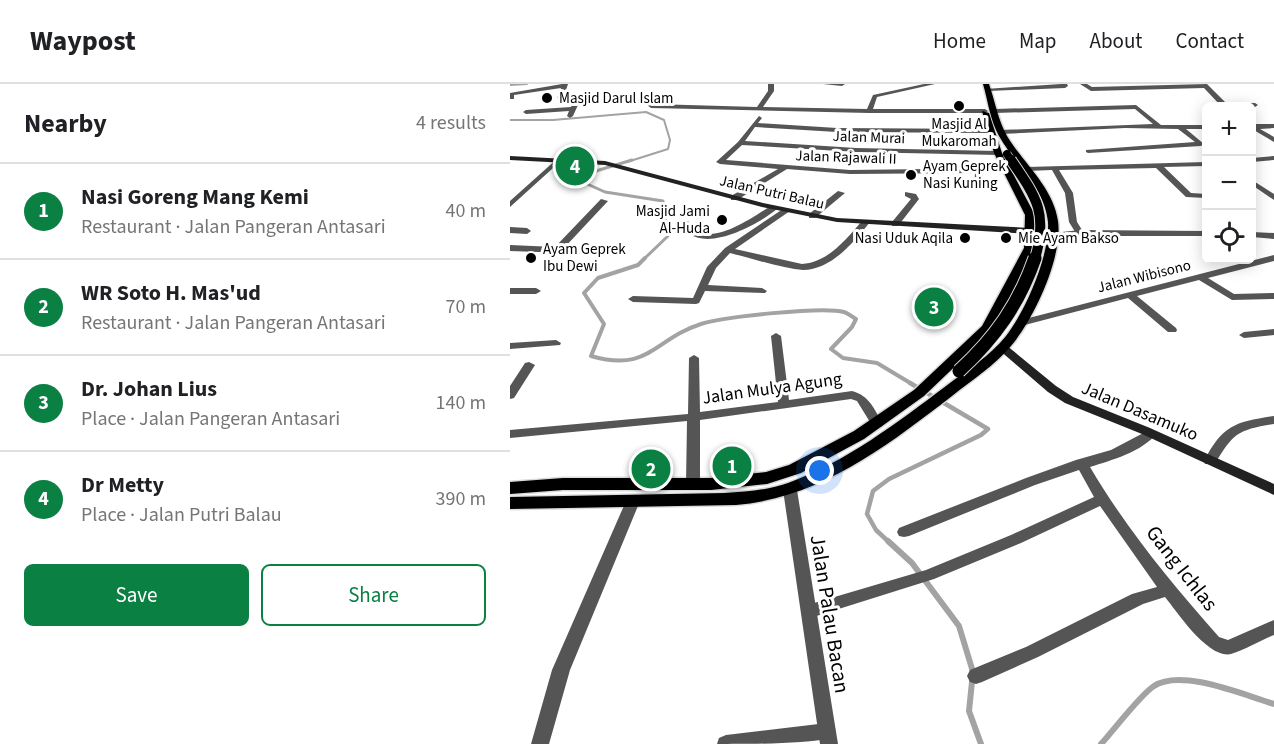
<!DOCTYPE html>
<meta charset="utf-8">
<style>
:root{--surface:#fff;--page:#f2f2f2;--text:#202124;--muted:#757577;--line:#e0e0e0;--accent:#0b8043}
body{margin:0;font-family:"Source Sans 3",sans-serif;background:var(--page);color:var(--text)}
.controls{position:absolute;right:18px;top:18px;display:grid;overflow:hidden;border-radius:9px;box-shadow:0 3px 15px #0003}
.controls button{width:54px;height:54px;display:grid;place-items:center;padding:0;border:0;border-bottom:2px solid var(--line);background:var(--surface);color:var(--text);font:30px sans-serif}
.you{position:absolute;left:310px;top:387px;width:21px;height:21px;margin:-15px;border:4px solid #fff;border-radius:50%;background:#1a73e8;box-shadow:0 0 0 9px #1a73e833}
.badge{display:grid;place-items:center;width:39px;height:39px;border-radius:50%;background:var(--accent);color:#fff;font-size:20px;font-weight:700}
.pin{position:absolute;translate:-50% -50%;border:3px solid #fff;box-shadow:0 2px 6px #0006}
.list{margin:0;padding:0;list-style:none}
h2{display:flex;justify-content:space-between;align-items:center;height:78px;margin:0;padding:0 24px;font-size:26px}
h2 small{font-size:20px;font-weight:400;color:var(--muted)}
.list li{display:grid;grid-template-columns:39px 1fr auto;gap:18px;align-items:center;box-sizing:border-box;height:96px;padding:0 24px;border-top:2px solid var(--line)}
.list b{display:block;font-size:22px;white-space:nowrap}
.list p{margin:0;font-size:20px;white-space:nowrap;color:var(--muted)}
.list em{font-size:20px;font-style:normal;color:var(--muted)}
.actions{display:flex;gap:12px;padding:18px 24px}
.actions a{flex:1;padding:14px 0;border:2px solid var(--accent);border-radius:9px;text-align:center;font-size:21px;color:var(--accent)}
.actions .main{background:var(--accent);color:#fff}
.icon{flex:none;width:33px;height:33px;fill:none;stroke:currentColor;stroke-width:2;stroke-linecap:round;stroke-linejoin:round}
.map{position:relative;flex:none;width:764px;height:660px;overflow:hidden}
header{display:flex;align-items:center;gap:36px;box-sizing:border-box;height:84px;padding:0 30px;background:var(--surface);border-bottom:2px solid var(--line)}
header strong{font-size:28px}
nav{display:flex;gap:33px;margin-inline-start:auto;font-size:21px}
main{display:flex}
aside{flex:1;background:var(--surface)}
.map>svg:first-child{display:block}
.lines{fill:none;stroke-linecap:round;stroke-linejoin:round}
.stream-far4{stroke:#a3a3a3;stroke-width:2}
.stream-far3{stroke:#a3a3a3;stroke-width:3}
.stream-far2{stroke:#a3a3a3;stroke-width:4}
.stream-far1{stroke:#a3a3a3;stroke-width:4.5}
.stream{stroke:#a3a3a3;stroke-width:6}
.primary-casing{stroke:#dbdbdb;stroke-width:3}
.minor{fill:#555;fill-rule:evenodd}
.tertiary{fill:#555;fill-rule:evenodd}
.secondary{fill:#222;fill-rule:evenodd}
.primary{fill:#000;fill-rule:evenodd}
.primary-bridge-far2-casing{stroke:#dbdbdb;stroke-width:9;stroke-linecap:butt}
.primary-bridge-far1-casing{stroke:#dbdbdb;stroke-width:12;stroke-linecap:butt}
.primary-bridge-casing{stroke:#dbdbdb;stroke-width:15;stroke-linecap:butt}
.primary-bridge-far2{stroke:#000;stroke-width:8}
.primary-bridge-far1{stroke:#000;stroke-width:10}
.primary-bridge{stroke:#000;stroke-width:13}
.poi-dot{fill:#000;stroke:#fff;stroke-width:2}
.labels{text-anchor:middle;stroke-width:6;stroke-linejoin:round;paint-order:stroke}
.far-poi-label{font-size:15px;fill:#000;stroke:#fff;text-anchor:start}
.far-street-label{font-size:15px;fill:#000;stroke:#fff}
.street-label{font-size:18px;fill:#000;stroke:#fff}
.near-street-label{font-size:21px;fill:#000;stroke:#fff}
</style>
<header>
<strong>Waypost</strong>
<nav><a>Home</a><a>Map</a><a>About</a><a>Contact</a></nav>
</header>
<main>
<aside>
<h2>Nearby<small>4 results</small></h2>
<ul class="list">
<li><span class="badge">1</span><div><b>Nasi Goreng Mang Kemi</b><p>Restaurant · Jalan Pangeran Antasari</p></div><em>40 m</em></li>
<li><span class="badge">2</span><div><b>WR Soto H. Mas'ud</b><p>Restaurant · Jalan Pangeran Antasari</p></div><em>70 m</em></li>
<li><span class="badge">3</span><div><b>Dr. Johan Lius</b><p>Place · Jalan Pangeran Antasari</p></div><em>140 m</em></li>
<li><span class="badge">4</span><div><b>Dr Metty</b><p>Place · Jalan Putri Balau</p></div><em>390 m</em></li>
</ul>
<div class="actions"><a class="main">Save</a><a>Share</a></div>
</aside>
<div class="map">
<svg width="764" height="660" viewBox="0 0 764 660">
<rect width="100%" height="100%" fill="#fff"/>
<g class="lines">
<g class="stream-far4">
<path d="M0,1L17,0"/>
<path d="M0,36H43L136,28L154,36L160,56L158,65L117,78"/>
</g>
<path class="stream-far3" d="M122,76L86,87L75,95V99L95,108L153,117L158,152L134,175"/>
<path class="stream-far2" d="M135,174L128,181L88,194L74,209L94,240L81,272C139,289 144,255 191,240C213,233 313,222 334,228C338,229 342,233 346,235L342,243L321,265L333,274L367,279L402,300"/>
<path class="stream-far1" d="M380,459L366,446L357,430L363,407L379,395L471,351L478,345L400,299"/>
<g class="stream">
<path d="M378,457L402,479L449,542L463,588L459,627L471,660"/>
<path d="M591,660C603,647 631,610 644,602C671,584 734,611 764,620"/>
</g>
<g class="primary-casing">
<g id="primary">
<path d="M473,0H479C485,17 488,36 497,52C513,79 543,103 548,137C553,173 524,235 501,262C484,282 462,296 442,312C377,362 310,414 226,421L0,425V413L215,409C236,408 258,406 278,399C336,378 388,338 436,302C457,286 480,272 496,252C516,226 540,171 538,138C535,104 505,80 489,52C480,36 478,17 473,0Z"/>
<path d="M472,27L479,29L492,69L525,131L524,164L492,230L482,247L414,312L354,355L291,389L257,400L201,406H53L0,410V398L53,394H201L256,388L279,381L344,347L404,306L472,242L514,164L515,131L484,69Z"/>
</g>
</g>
<g class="minor">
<path d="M52,0H58L54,12L70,13V17L135,14L143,20L247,23L258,7V0H264V7L253,23L357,25L363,11L414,0H425L367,13L363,25H475L478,27L475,29H359L141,24L133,18H130L68,21L63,32L60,34L57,32L59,27L16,30L13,28L16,26L61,23L64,16L47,14L51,4L4,11V15H0V9Z"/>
<path d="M313,0H335L332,2Z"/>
<path d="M551,0H557L558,2L555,4L478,7L475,5Z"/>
<path d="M570,0H577L582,3L697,0L717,20L745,19L748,21L745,23L711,22L694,4L581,7Z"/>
<path d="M626,21L651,41H696V45H676L694,60L691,62L578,69L576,68V66L685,58L668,45L615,44L491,50L488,48L491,46L643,40L625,25L485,29L482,27L485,25Z"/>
<path d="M249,32L252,34L248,39L327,44L480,45L483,47L480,49L327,48L245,43L235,57L346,64L488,67L491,69L488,71L346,68L232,61L216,76L340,86L498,84L502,86L498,88H473L472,104L468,106L464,104L465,89L340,90L277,85L227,116H221V112L268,85L210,80L206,78L228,58Z"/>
<path d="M742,40H764V44L750,45L764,53V58L742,45Z"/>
<path d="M764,72V76L742,78V74Z"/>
<path d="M48,74L53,75L0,123V117Z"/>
<path d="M696,78V82L654,83L681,109L696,110V114L676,113L646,84L549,86L563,109L567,138L574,149L570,152L567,151L559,138L555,109L542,86L517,87L513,85L517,83Z"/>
<path d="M742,96L764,110V116L742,101Z"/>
<path d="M328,107L335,109L305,134H299V130Z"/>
<path d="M395,108L406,110L409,115L388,142H382V138L401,115L395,112Z"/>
<path d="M91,115L98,117L54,164L112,166L115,167V171L0,167V161L45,163Z"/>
<path d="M261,122L268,124C251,139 202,166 180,150C177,148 174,142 171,139L178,137C181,141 184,145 188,147C208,159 244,132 261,122Z"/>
<path d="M273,125L280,127L225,165L292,180C319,178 336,155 353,136L360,138C344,158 321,186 293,186C275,185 240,174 220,169L206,184L198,201L252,204L257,207L255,209L195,207L189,219L186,220L123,218L118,215L123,212L183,214L197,183L215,164Z"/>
<path d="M0,143L17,144L21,147L17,150L0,149Z"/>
<path d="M764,171V177L698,194L724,210L764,209V215L722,216L689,196L627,212L666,244L667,246L666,248H658L618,214L511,242L506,239L507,237Z"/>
<path d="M0,204H26L31,207L26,210H0Z"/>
<path d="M764,245V251L734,254L729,251L734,248Z"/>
<path d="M266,249L271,252L279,316L342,307C360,312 364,325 373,340L371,343H363L347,317L341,315L190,336V400L188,403H178L176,400L177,337L0,354V346L178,330L179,274L184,271L189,274L190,328L268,318L261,252Z"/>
<path d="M46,256L51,259L50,261L0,265V259Z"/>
<path d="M19,278L25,281L4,314L0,315V302L15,279Z"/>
<path d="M764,332V340C728,346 723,349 705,380H695L694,377C713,341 725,338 764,332Z"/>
<path d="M641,345L647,349C632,368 602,376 580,383C616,444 661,499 709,553L718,556L764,536V551C750,557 735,566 721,570C698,575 668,529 655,513L633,520L528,573L472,598L466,600L460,598L457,592L460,586L516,563L622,510L647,503L590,422L511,459L424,495L300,534L294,532L292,527L294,522L416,486L501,451L584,413L569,386L525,401L399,452L394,453L389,452L387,448L389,444L516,394L566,376L601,366Z"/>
<path d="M123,412L128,413L130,417L60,586L39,660H21L42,586L116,417L118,413Z"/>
<path d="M317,639L323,642L326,648L323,654C295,660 239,660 207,660L209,654L216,651Z"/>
</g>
<g class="tertiary">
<path d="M570,146L696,147V152H570L543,155L539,152L543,149Z"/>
<path d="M742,148L764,149V155L742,153Z"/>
<path d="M280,401L285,403L287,406L328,660H310L273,406L275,403Z"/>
</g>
<g class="secondary">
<path d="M0,72L95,77L253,119L327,134L521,144L525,147L521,150L327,138L252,123L95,81L0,76Z"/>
<path d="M492,260L496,261L546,302L563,313L640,344L764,400V411L632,350L555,319L538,308L488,265L487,263Z"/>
</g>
<use href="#primary" class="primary"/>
<g class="primary-bridge-far2-casing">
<path id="primary-bridge-far2" d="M497,70L502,78"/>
</g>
<g class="primary-bridge-far1-casing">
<path id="primary-bridge-far1" d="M501,76C527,114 538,129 525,175"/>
</g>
<g class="primary-bridge-casing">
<path id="primary-bridge" d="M449,287C485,254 509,220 525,174"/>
</g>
<use href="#primary-bridge-far2" class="primary-bridge-far2"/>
<use href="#primary-bridge-far1" class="primary-bridge-far1"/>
<use href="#primary-bridge" class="primary-bridge"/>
</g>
<g class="poi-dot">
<circle cx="37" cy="14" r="6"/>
<circle cx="449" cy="22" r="6"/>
<circle cx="401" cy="91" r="6"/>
<circle cx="212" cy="136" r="6"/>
<circle cx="455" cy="154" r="6"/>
<circle cx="496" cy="154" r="6"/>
<circle cx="21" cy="174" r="6"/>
</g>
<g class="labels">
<g class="far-poi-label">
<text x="49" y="19">Masjid Darul Islam</text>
<text x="449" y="45" text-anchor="middle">Masjid Al<tspan x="449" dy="17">Mukaromah</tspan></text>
<text x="413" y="87">Ayam Geprek<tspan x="413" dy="17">Nasi Kuning</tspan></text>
<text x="200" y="132" text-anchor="end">Masjid Jami<tspan x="200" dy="17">Al-Huda</tspan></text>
<text x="443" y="159" text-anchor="end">Nasi Uduk Aqila</text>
<text x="508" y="159">Mie Ayam Bakso</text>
<text x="33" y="170">Ayam Geprek<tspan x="33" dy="17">Ibu Dewi</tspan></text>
</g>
<g class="far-street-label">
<text transform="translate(359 53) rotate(2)" y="5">Jalan Murai</text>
<text transform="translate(336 73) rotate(2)" y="5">Jalan Rajawali II</text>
<text transform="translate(262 108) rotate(13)" y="5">Jalan Putri Balau</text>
<text transform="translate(634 192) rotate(-14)" y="5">Jalan Wibisono</text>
</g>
<g class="street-label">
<text transform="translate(262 304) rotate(-8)" y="6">Jalan Mulya Agung</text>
<text transform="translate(630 327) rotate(23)" y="6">Jalan Dasamuko</text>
</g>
<g class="near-street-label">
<text transform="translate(672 484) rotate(52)" y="7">Gang Ichlas</text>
<text transform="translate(320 530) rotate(81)" y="7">Jalan Palau Bacan</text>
</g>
</g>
</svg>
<div class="controls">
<button>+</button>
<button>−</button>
<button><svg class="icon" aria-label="locate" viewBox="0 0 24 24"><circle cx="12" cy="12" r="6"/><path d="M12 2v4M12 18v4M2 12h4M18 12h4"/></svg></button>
</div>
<div class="you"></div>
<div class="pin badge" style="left:222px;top:382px">1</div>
<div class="pin badge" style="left:141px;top:385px">2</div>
<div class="pin badge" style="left:424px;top:223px">3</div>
<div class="pin badge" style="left:65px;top:82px">4</div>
</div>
</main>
